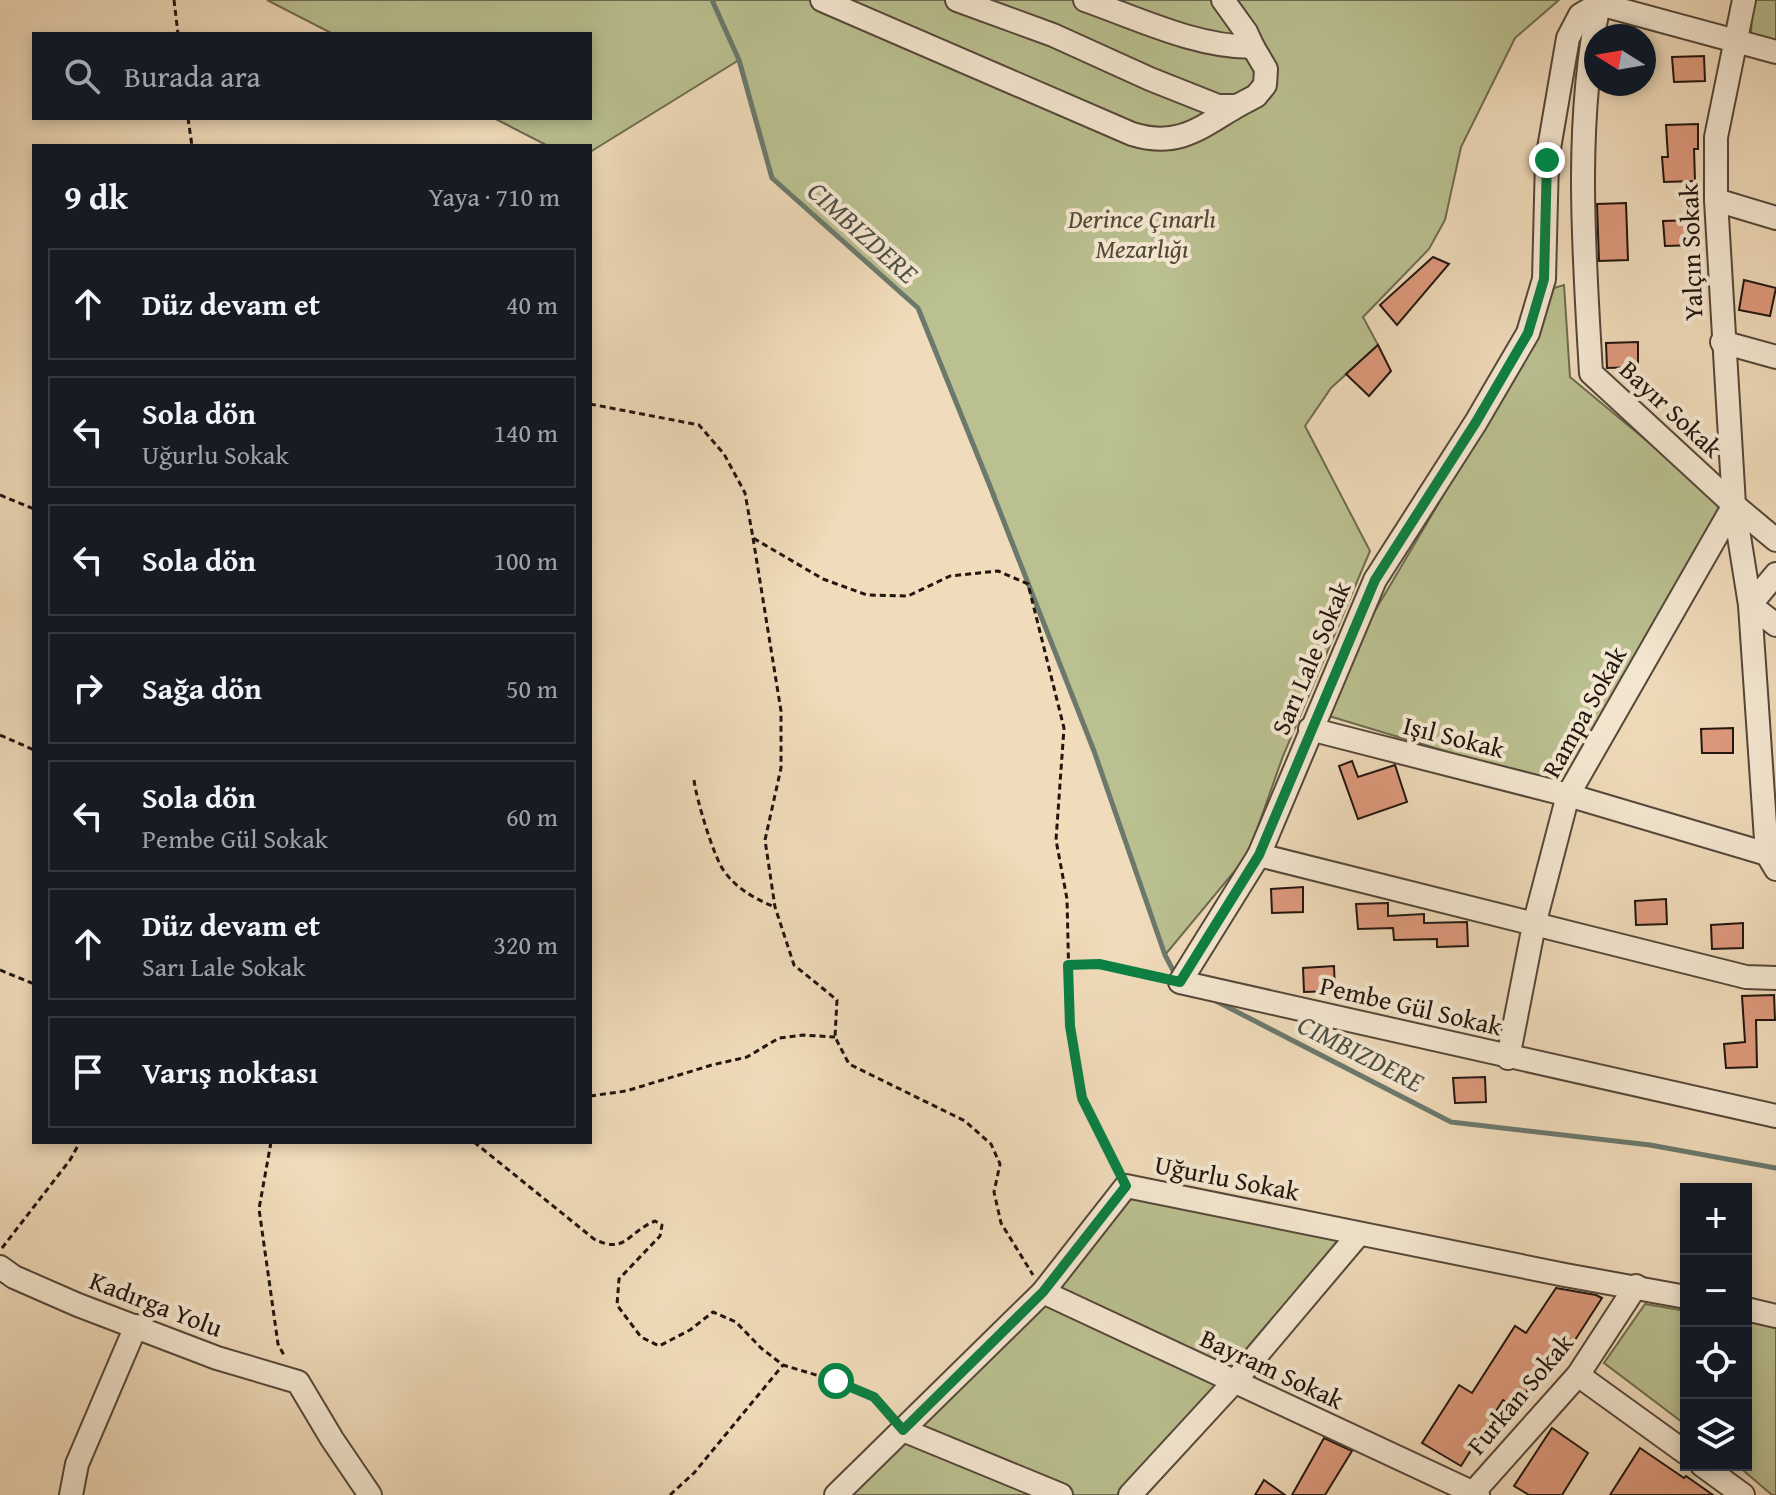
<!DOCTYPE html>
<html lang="tr">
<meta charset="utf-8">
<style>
:root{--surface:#171b24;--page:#242831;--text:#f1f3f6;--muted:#9ea1a6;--line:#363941}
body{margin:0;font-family:"Gentium Book Plus",serif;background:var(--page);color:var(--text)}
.controls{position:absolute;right:24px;bottom:24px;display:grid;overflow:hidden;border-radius:0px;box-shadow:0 4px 12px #0003}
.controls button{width:72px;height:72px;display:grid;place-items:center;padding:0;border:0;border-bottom:2px solid var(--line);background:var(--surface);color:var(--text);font:40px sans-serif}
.compass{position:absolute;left:1584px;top:24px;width:72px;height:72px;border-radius:50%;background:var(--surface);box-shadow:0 4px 12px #0003;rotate:281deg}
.stop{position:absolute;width:24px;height:24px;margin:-18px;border:6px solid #0b8043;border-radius:50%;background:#fff}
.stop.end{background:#0b8043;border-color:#fff;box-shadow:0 2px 8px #0008}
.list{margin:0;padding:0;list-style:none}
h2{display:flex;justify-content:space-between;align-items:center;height:104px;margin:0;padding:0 32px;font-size:34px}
h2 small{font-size:26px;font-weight:400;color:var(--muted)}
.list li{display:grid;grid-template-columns:52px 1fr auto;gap:24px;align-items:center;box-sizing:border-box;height:112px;margin:0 16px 16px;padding:0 16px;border:2px solid var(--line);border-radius:0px}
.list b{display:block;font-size:30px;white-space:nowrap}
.list p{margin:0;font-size:26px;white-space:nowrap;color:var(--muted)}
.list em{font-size:26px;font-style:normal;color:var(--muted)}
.icon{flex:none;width:44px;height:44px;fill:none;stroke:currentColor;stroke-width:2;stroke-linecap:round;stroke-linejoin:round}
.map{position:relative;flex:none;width:1776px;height:1495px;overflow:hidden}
.search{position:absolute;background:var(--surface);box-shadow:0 4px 12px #0003;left:32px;top:32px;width:560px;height:88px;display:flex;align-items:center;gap:20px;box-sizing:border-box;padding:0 28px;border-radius:0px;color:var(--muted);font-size:30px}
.panel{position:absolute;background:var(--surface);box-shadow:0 4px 12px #0003;left:32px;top:144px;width:560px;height:1000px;border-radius:0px}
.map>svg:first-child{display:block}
.green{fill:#bac090;stroke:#6e6b50;stroke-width:2}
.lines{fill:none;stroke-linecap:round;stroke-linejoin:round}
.stream{stroke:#6b796d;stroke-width:5}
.building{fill:#de9a7d;stroke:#22160f;stroke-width:2}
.minor-casing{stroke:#56473a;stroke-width:26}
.path{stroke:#22160f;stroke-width:3;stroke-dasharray:6 4;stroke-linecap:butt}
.minor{stroke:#f5e8d2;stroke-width:22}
.route{stroke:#0b8043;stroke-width:10}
.labels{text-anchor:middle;stroke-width:8;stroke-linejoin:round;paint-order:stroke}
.park-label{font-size:26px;font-style:italic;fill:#504936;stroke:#f5e8d2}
.street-label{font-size:26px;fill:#22160f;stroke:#f5e8d2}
.water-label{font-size:28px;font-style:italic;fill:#4c5046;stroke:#f5e8d2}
</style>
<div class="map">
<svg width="1776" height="1495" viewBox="0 0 1776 1495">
<rect width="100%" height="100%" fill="#f0dbba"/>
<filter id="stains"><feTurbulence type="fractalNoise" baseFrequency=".0025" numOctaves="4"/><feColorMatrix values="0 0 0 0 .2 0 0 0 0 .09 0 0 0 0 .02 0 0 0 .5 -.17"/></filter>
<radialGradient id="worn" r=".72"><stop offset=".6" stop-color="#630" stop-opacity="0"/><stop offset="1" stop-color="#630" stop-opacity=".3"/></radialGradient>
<g class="green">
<path d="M267,0H1559L1515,38L1461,147L1445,220L1429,249L1363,317L1378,345L1331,388L1305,426L1370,551L1283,756L1248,855L1165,955L1094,751L918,308L772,178L739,60L590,152V146H548L494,118H590V34H333Z"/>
<path d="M1752,0H1776V48L1751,41Z"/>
<path d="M1564,285L1570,377L1724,505L1564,787L1329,716L1353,648L1537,337L1547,290Z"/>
<path d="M1126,1186L1359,1234L1130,1495H836L1043,1292Z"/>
<path d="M1645,1304L1686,1311V1425L1604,1363Z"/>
<path d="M1746,1321L1776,1326V1495H1772L1737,1465H1746Z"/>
</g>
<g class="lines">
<g class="stream">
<path d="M712,0L739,60L772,178L918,308L994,496"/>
<path d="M993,494L1094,751L1165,955L1176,976"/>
<path d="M1214,1000L1451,1122L1650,1145L1776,1168"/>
</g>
</g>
<g class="building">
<path d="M1704,56L1705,81L1674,82L1672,57Z"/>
<path d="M1698,124V149H1694L1695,181L1664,182L1662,157H1668L1666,125Z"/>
<path d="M1626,203L1628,260L1599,261L1597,204Z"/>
<path d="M1695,220L1696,245L1665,246L1663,221Z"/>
<path d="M1433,257L1449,264L1397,325L1380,305Z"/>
<path d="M1744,280L1776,288L1770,316L1739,310Z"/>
<path d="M1638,342V367L1607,368L1606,343Z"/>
<path d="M1378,345L1391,371L1369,396L1346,374Z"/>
<path d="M1733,728V753H1702L1701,729Z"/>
<path d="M1352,761L1358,777L1395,765L1407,802L1358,819L1339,766Z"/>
<path d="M1303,887V912L1272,913L1271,889Z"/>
<path d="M1666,899L1667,924L1636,925L1635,901Z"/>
<path d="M1388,903V916L1424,914V923L1467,922L1468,946L1437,947V939L1394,940L1393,928L1358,929L1356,904Z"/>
<path d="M1743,923V948L1712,949L1711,925Z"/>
<path d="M1334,966L1335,991L1304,992L1303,968Z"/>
<path d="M1774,995L1775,1020H1756L1757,1067L1726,1068L1724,1044L1745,1042L1742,996Z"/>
<path d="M1485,1077L1486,1102L1455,1103L1453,1078Z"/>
<path d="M1556,1288L1596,1295L1602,1298L1566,1354L1555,1348L1516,1408L1503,1400L1461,1466L1422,1443L1459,1385L1472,1393L1515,1326L1526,1333Z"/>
<path d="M1552,1428L1588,1453L1562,1495H1529L1514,1486Z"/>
<path d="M1324,1438L1352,1451L1325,1495H1292Z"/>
<path d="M1640,1448L1684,1478L1686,1476L1713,1495H1610Z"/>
<path d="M1264,1480L1285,1495H1255Z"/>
</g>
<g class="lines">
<g class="minor-casing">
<g id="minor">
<path d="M822,0L1132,134C1177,148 1199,129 1237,106"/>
<path d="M957,0L1053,35L1150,79L1218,106H1237L1256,96L1265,85L1266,69L1253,47"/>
<path d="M1085,0C1139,19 1196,47 1253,47L1246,32L1223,0"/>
<path d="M1744,0L1716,137V200L1734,505L1750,605L1776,625"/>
<path d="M1599,4L1580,15L1568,38L1547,160L1544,279L1528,333L1476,422L1375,580L1259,855L1746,977L1776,978"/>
<path d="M1599,4C1574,124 1584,252 1591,373L1734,505L1776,540"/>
<path d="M1599,4L1776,52"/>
<path d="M1716,200L1776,218"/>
<path d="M1722,342L1776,357"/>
<path d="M1776,574L1750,605L1767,854L1776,869"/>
<path d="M1310,729L1568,795L1767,854"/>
<path d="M1259,855L1180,982L1776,1116"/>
<path d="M1508,1058L1534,925L1568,795L1734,505"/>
<path d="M0,1267L14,1277L78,1305L217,1358L298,1382L332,1439L370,1495"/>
<path d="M1043,1292L1478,1495"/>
<path d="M1746,1309L1776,1316"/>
<path d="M1578,1375L1686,1453"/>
<path d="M903,1430L1061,1495"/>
<path d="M1702,1465L1743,1495"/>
<path d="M71,1495L77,1464L136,1326"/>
<path d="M836,1495L1043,1292L1126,1186L1565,1275L1686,1297"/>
<path d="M1130,1495L1234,1382L1359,1234"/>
<path d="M1471,1495L1578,1375L1636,1286"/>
</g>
</g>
<g class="path">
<path d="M174,0L178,34"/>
<path d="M188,118L192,146"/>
<path d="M590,404L699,425L724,454L745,493L753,538L823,579L867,595L908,596L950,576L998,571L1028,584L1064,728L1056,840L1067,899L1070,1026L1082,1098L1117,1169"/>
<path d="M0,495L34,509"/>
<path d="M753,538L781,711V768L765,840L775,907L794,965L837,1000L835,1037L849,1064L965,1121L991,1144L1000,1164L994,1192L1001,1223L1033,1275"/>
<path d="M0,735L34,750"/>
<path d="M694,780C696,798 714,858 724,871C737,889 755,899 775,907"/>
<path d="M1068,965L1099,964L1163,978"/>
<path d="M0,970L34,984"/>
<path d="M590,1096L626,1091L712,1065L747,1057L779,1038L803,1035L835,1037"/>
<path d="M271,1142L259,1209L278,1344L285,1357"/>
<path d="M474,1142L594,1239C626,1255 626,1233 655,1221L662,1225L660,1236L619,1279L617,1305L641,1337L659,1346L690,1330L713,1312L736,1322L761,1348L783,1365L836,1381L874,1397L890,1415"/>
<path d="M2,1248L70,1160L80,1142"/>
<path d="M670,1495L694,1473L783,1365"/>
</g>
<use href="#minor" class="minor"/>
</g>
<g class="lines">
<path class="route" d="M836,1381L874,1397L903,1430L1043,1292L1126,1186L1082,1098L1070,1026L1068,965L1099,964L1180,982L1259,855L1375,580L1476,422L1528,333L1544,279L1547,160"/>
</g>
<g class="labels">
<g class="park-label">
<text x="1142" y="228">Derince Çınarlı<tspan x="1142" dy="30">Mezarlığı</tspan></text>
</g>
<g class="street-label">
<text transform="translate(1691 252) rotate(-92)" y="9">Yalçın Sokak</text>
<text transform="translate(1671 409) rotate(43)" y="9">Bayır Sokak</text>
<text transform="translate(1311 658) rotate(-67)" y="9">Sarı Lale Sokak</text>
<text transform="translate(1584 712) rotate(-61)" y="9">Rampa Sokak</text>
<text transform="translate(1454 737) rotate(14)" y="9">Işıl Sokak</text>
<text transform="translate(1411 1006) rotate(13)" y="9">Pembe Gül Sokak</text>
<text transform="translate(1227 1178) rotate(11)" y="9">Uğurlu Sokak</text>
<text transform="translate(156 1304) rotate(21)" y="9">Kadırga Yolu</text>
<text transform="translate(1272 1369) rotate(25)" y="9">Bayram Sokak</text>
<text transform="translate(1520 1394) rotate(-50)" y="9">Furkan Sokak</text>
</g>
<g class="water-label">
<text transform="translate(863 232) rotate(42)" y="10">CIMBIZDERE</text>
<text transform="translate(1361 1053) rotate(27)" y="10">CIMBIZDERE</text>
</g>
</g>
<rect width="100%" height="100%" filter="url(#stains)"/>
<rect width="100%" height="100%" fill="url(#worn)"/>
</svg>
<div class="controls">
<button>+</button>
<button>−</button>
<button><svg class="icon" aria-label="locate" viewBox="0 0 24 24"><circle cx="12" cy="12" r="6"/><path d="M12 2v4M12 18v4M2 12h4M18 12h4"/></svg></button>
<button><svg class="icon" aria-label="layers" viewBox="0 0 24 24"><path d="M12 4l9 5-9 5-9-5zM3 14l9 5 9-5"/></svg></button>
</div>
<svg class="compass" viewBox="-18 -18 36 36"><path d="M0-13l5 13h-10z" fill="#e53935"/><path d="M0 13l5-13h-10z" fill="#9ea1a6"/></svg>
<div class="stop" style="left:836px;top:1381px"></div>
<div class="stop end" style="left:1547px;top:160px"></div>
<div class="search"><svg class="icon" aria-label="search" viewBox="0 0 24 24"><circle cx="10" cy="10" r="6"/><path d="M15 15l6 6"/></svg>Burada ara</div>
<section class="panel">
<h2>9 dk<small>Yaya · 710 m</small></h2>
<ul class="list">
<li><svg class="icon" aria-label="ahead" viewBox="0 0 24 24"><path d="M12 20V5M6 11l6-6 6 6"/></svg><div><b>Düz devam et</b></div><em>40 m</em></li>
<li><svg class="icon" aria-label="left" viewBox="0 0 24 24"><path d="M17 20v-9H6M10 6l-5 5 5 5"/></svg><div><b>Sola dön</b><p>Uğurlu Sokak</p></div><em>140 m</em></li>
<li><svg class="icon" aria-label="left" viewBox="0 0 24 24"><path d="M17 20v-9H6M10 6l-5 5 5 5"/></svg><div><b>Sola dön</b></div><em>100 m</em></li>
<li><svg class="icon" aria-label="right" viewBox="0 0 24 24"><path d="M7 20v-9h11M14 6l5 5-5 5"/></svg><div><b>Sağa dön</b></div><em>50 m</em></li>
<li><svg class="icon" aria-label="left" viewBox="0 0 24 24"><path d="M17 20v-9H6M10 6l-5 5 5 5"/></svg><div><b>Sola dön</b><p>Pembe Gül Sokak</p></div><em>60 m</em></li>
<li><svg class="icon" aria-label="ahead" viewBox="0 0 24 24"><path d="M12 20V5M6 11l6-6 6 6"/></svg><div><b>Düz devam et</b><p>Sarı Lale Sokak</p></div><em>320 m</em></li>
<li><svg class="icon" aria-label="arrive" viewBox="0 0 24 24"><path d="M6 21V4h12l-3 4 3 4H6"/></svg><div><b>Varış noktası</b></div></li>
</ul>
</section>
</div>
